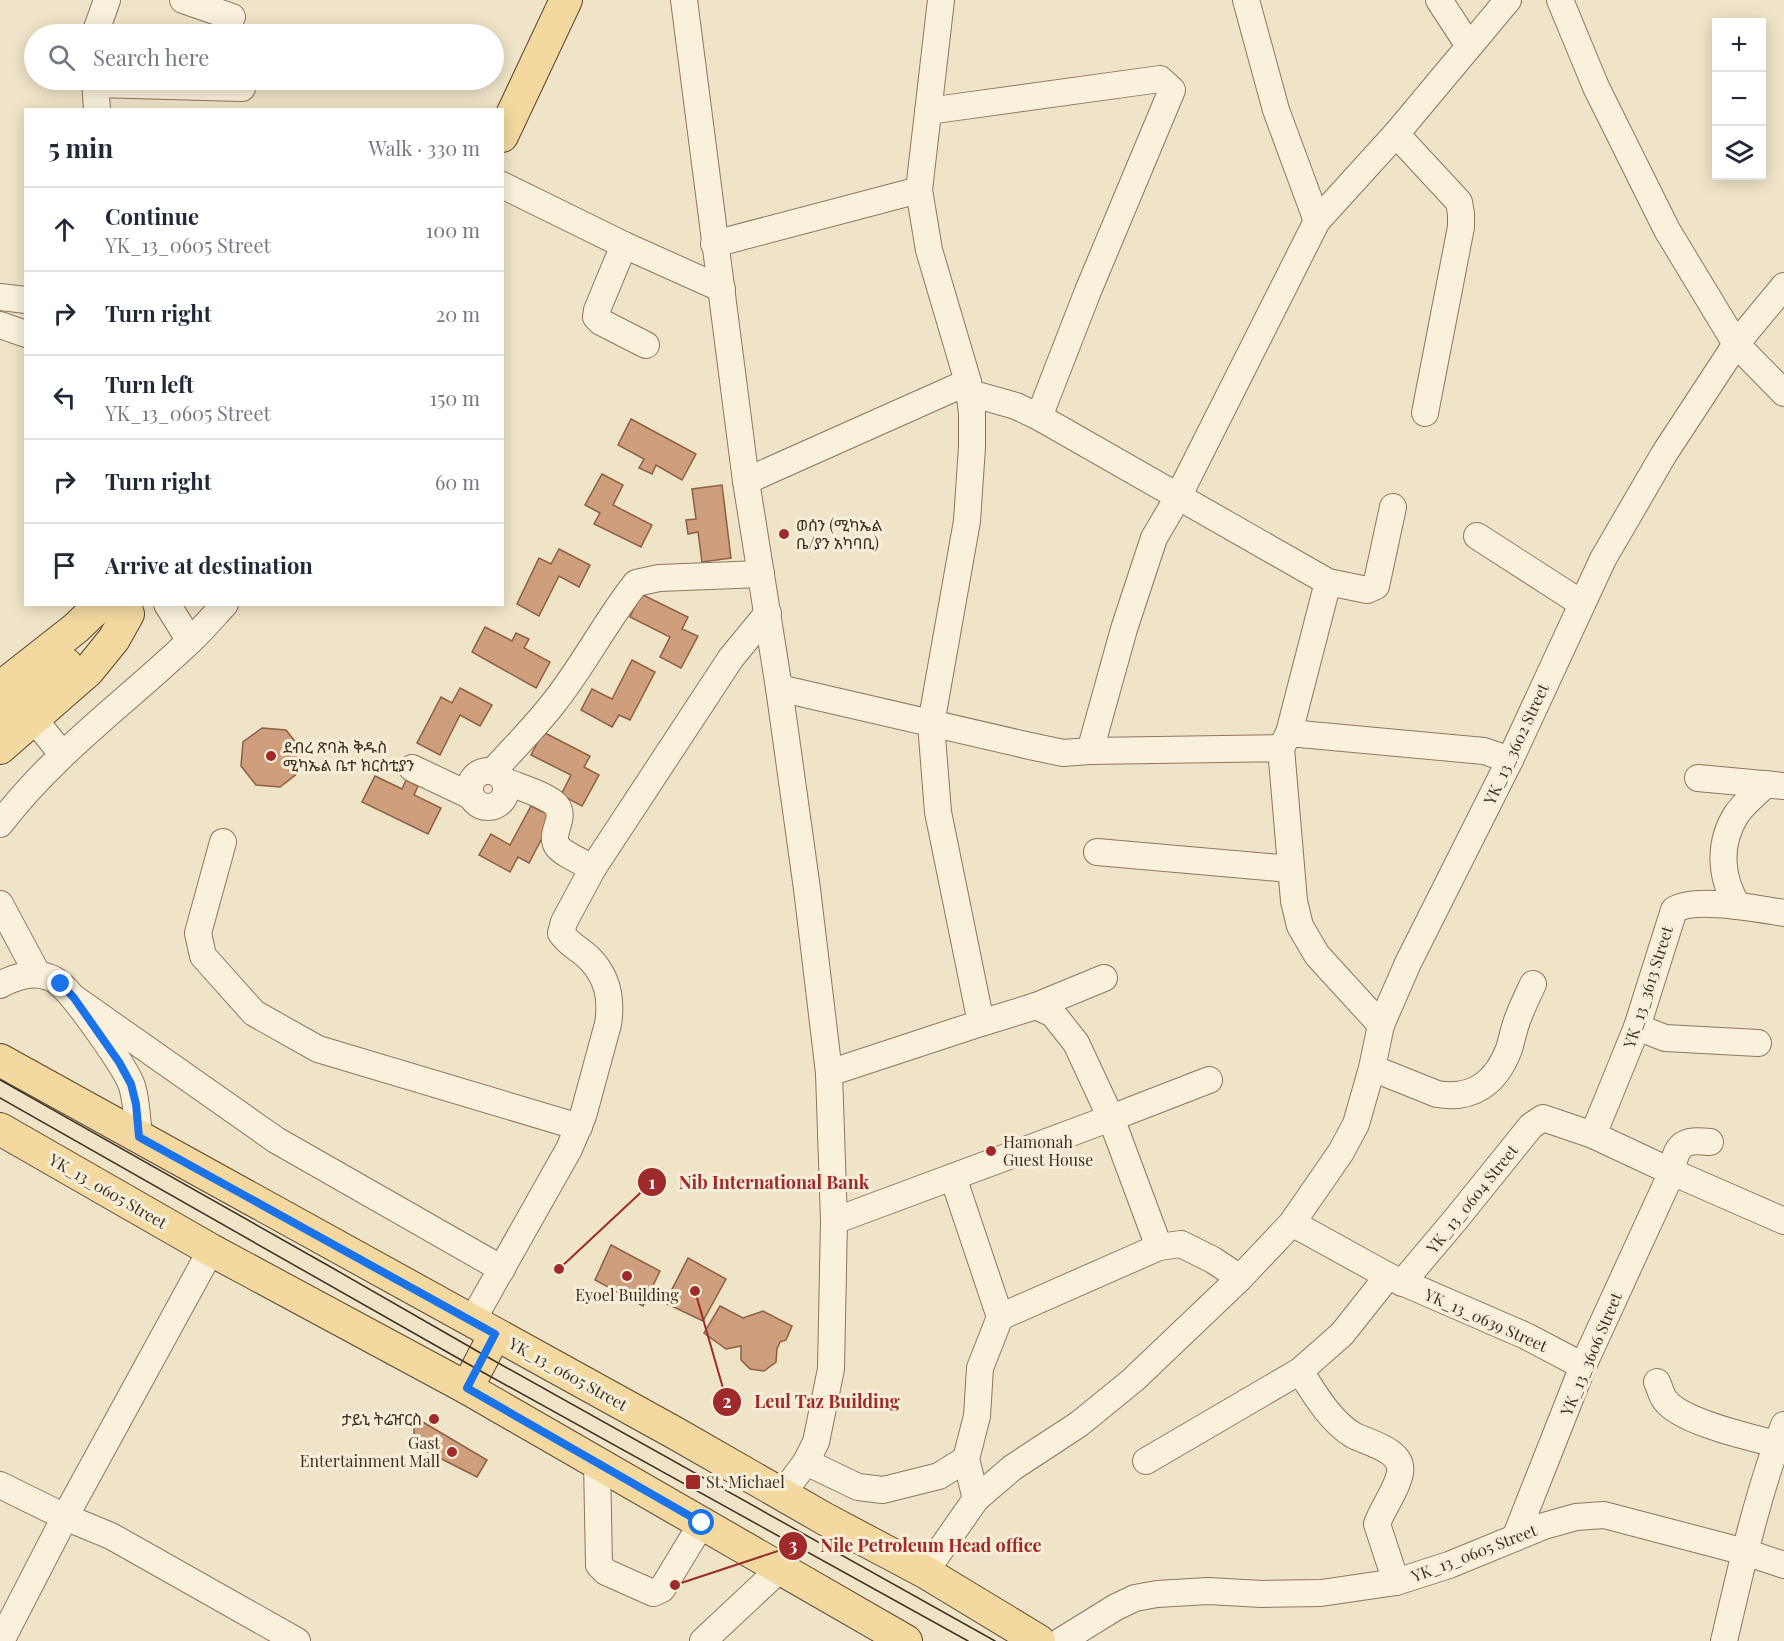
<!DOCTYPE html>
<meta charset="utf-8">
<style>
:root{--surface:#fff;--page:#f6f6f7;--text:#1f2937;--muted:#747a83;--line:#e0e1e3}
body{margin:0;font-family:"Playfair Display","Noto Sans Ethiopic",serif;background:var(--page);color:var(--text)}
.controls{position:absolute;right:18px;top:18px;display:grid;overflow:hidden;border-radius:0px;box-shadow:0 3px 15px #0003}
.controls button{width:54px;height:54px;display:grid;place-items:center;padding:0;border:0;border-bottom:2px solid var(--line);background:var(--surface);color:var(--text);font:30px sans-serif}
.stop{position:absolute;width:18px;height:18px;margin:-14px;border:4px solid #1a73e8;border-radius:50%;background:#fff}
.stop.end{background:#1a73e8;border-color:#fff;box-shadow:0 2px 6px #0008}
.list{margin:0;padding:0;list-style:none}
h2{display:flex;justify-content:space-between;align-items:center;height:78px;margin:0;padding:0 24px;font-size:26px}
h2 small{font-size:20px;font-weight:400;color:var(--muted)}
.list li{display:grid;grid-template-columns:39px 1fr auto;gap:18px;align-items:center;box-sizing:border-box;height:84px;padding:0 24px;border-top:2px solid var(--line)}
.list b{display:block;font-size:22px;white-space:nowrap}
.list p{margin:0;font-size:20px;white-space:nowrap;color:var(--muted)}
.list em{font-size:20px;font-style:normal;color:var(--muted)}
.icon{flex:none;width:33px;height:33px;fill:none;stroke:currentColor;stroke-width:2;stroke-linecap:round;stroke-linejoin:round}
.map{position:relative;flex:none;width:1784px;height:1641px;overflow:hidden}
.search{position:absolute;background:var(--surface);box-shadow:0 3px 15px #0003;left:24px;top:24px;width:480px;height:66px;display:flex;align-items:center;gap:15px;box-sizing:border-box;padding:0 21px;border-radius:33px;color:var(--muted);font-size:22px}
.panel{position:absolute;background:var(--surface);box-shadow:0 3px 15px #0003;left:24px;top:108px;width:480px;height:498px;border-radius:0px}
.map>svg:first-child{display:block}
.building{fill:#cf9f7d;stroke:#8d5f41;stroke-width:1.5}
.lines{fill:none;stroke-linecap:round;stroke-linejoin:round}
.minor-casing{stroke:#8d765c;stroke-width:28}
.major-casing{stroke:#5b4430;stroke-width:34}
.minor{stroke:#faf1dc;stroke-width:26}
.major{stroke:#f3d9a0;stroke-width:32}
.tram{stroke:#3d2e20;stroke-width:1.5}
.route{stroke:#1a73e8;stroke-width:8}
.poi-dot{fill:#9e2a2b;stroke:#f7eed8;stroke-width:2}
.labels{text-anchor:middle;stroke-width:6;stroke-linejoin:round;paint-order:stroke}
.poi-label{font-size:16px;fill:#3d2e20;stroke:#f7eed8;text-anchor:start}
.street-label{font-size:16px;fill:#3d2e20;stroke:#f7eed8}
.leader{fill:none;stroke:#9e2a2b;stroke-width:2}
.callout-dot{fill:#9e2a2b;stroke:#f7eed8;stroke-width:2}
.mark-label{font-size:18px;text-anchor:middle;font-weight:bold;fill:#fff}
.callout-label{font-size:18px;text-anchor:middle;font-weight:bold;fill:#9e2a2b;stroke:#f7eed8;stroke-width:6;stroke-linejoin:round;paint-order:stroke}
</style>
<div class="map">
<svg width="1784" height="1641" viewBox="0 0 1784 1641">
<rect width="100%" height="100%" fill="#f0e4c8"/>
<g class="building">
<path d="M631,419L696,454L682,480L656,465L652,474L639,468L644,459L618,445Z"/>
<path d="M602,474L623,485L613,505L652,525L641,547L594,524L600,513L585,505Z"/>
<path d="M722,485L731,558L702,562L698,532L688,534L686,520L696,519L692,489Z"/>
<path d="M559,549L590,565L579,587L559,576L539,616L517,604L539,558L551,564Z"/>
<path d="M641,594L688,617L682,629L698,636L681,668L660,657L670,637L630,617Z"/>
<path d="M485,627L512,641L516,633L529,639L524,648L550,662L536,688L472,652Z"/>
<path d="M632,660L655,672L630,720L619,715L612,727L581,710L592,689L612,699Z"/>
<path d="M460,688L492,705L480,726L460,715L440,755L417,743L441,697L452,703Z"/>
<path d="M262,728L286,730L301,749L298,773L280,787L256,785L241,766L243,742Z"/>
<path d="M543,732L590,756L584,767L599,775L582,806L561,795L571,775L531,755Z"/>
<path d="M375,776L402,789L406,780L418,786L414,795L441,808L428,834L362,802Z"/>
<path d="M531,806L553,817L529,863L518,857L510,872L479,855L491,834L510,845Z"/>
<path d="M611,1245L660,1271L643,1306L595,1280Z"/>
<path d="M688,1258L726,1279L703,1321L665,1303Z"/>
<path d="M720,1306L743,1318L763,1311L792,1326L786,1340L780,1342L777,1349L776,1362L764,1371L750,1369L741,1360V1346L726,1349L704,1333Z"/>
<path d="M411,1415L487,1460L477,1477L414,1445V1430Z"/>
</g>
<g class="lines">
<g class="minor-casing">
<g id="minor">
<path d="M183,0L232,17"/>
<path d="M684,0L746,481L779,688L807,889L829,1073L834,1221L831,1369L816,1442L806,1462L783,1493"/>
<path d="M1439,0L1469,46"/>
<path d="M1560,0L1596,87L1667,230L1736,344L1784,393"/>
<path d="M95,34L107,0"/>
<path d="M95,80L97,110"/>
<path d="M95,84L242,88"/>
<path d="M928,111L1160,79L1172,90L1088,291L1039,417"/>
<path d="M1396,134L1459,202L1461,214V227L1425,413"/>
<path d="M502,185L624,245L722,289"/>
<path d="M1317,221L1396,134L1508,0"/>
<path d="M714,244L919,190"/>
<path d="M624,245L597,310L596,317L601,322L646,345"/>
<path d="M0,297L26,300"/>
<path d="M0,325L26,334"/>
<path d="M970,393L1016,406L1039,417L1328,582L1367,590L1376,586L1393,507"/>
<path d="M746,481L968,382"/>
<path d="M1477,536L1581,603"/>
<path d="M167,604L190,641"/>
<path d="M779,688L1030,746L1063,753L1090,751L1281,748L1294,901L1300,926L1317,955L1381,1025"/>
<path d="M34,719L62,754"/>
<path d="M1289,733L1328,582"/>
<path d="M1281,748L1289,733L1484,751L1510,760"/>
<path d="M1090,751L1124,629L1154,538L1178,497L1317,221L1276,110L1246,0"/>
<path d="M412,768L471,796"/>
<circle cx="488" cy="789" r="18"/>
<path d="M493,771C513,749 534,728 552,705C583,667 605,622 636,583L659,578L761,574"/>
<path d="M1698,778L1784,786"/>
<path d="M505,781C519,787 547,795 556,805C567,818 549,833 557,846C563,854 584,863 593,868"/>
<path d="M0,824C54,753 126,702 190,641C202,630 213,617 225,604"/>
<path d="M223,842L198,933L203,956L254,1013L318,1049L579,1127"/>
<path d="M1097,852L1291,869"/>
<path d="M0,904L37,973"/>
<path d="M1738,906C1720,878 1718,844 1736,815C1743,804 1756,794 1766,784"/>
<path d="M0,985C14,977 33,971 48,977C52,978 57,981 60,984C75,996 126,1068 132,1086C137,1103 137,1120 139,1137"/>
<path d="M74,998L276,1140L502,1269"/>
<path d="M1036,1006L1104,978"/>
<path d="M981,1023L1036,1006L1053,1014L1076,1043L1111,1118L1209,1080"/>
<path d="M1637,1027L1665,1038L1758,1043"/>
<path d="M1372,1068L1437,1094C1473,1100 1496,1083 1509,1049C1512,1039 1514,1028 1518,1018C1522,1007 1528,995 1533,984"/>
<path d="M829,1073L981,1023L938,812L931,724L967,521L972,447V413L968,382L929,250L919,190L941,0"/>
<path d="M1593,1135L1637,1027L1674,910C1694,896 1759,909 1784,913"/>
<path d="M953,1177L1000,1317"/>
<path d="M834,1221L1111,1118L1159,1247L1181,1244L1213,1260L1240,1278"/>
<path d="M1292,1223L1388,1276L1526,1336L1583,1366"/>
<path d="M1402,1283L1456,1219L1531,1126L1543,1118L1593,1135L1672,1172L1784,1221"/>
<path d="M472,1321L569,1149L583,1116L608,1024C612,999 608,977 589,958C580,949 568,944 561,933L564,922L593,868L731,658L768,613"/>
<path d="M1300,1371C1314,1393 1330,1421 1353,1435C1368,1443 1404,1450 1400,1473C1397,1490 1383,1507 1377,1524L1396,1582"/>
<path d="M1657,1382C1660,1388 1661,1395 1665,1400C1681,1422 1749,1437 1776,1444"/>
<path d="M1146,1461L1300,1371L1342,1334L1388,1276"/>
<path d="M597,1462L599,1565L606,1572L653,1593L662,1589L702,1523"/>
<path d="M806,1462L858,1487L883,1490L939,1476L966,1459"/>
<path d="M0,1485L65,1517L111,1536L297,1641"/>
<path d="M976,1499L966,1459L977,1416L980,1368L1000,1317L1159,1247"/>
<path d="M1515,1538L1583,1366L1672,1172C1676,1144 1683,1139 1710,1142"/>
<path d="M925,1572L976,1499L1012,1468L1079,1424L1133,1380L1240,1278L1292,1223L1341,1152L1356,1124L1372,1068L1381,1025L1408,963L1510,760L1603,559L1664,454L1736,344L1784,286"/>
<path d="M1,1641L65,1517L211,1250"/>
<path d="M703,1641L781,1568"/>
<path d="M1061,1641L1116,1607L1135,1598L1157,1594L1208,1591L1262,1594L1321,1593L1396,1582L1449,1565L1544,1526L1576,1517L1604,1515L1745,1552L1784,1565"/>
<path d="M1724,1641C1741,1569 1757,1494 1784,1425"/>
</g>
</g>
<g class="major-casing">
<g id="major">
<path d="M502,136L566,0"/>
<path d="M0,688L76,628L101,604"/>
<path d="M0,716L66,664"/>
<path d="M0,748L88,671L114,639L128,614"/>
<path d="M0,1060L675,1433L825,1519L925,1572L1039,1641"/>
<path d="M0,1129L211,1250L467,1388L906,1641"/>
<path d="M467,1388L495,1334"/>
</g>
</g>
<use href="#minor" class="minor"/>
<use href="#major" class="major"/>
<g class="tram">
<path d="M0,1080L329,1266L484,1355L995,1641"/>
<path d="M0,1098L477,1369L968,1641"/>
</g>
</g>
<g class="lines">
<path class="route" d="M61,984L74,998L119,1062L131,1084L136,1104L139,1137L495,1334L467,1388L702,1523"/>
</g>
<g class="poi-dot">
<circle cx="784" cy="534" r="6"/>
<circle cx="271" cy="756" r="6"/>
<circle cx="991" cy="1151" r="6"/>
<circle cx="627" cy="1276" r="6"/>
<circle cx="434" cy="1419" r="6"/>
<circle cx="452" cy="1452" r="6"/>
<rect x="685" y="1474" width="16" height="16" rx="3"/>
</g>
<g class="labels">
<g class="poi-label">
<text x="796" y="531">ወሰን (ሚካኤል<tspan x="796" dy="18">ቤ/ያን አካባቢ)</tspan></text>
<text x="283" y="753">ደብረ ጽባሕ ቅዱስ<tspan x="283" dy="18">ሚካኤል ቤተ ክርስቲያን</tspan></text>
<text x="1003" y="1148">Hamonah<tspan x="1003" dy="18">Guest House</tspan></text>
<text x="627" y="1301" text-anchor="middle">Eyoel Building</text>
<text x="422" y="1425" text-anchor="end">ታይኒ ትሬዠርስ</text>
<text x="440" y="1449" text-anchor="end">Gast<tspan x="440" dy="18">Entertainment Mall</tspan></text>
<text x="706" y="1488">St. Michael</text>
</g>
<g class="street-label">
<text transform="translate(1516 744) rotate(-65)" y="6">YK_13_3602 Street</text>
<text transform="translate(1648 987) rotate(-72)" y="6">YK_13_3613 Street</text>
<text transform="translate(108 1191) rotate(30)" y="6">YK_13_0605 Street</text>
<text transform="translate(1472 1199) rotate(-51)" y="6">YK_13_0604 Street</text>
<text transform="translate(1486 1320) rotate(24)" y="6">YK_13_0639 Street</text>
<text transform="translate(1591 1354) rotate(-67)" y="6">YK_13_3606 Street</text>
<text transform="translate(568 1374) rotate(29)" y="6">YK_13_0605 Street</text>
<text transform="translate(1474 1553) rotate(-21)" y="6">YK_13_0605 Street</text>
</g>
</g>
<path class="leader" d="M559 1269L652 1182M695 1291L727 1402M675 1585L793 1546"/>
<g class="callout-dot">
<circle cx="559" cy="1269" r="6"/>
<circle cx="695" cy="1291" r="6"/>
<circle cx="675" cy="1585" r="6"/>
<circle cx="652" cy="1182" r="15"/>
<circle cx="727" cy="1402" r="15"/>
<circle cx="793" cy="1546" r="15"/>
</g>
<g class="mark-label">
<text x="652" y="1189">1</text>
<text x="727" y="1408">2</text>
<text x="793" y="1552">3</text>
</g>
<g class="callout-label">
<text x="774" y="1189">Nib International Bank</text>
<text x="827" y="1408">Leul Taz Building</text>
<text x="931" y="1552">Nile Petroleum Head office</text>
</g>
</svg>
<div class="controls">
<button>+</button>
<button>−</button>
<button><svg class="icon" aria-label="layers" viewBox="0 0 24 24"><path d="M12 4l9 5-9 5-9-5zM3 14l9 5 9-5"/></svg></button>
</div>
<div class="stop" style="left:702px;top:1523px"></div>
<div class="stop end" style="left:61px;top:984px"></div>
<div class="search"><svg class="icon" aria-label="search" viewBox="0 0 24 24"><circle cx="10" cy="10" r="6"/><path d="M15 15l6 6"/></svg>Search here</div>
<section class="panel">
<h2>5 min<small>Walk · 330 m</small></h2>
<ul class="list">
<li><svg class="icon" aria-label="ahead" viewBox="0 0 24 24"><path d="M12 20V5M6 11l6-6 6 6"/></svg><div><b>Continue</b><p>YK_13_0605 Street</p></div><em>100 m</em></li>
<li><svg class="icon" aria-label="right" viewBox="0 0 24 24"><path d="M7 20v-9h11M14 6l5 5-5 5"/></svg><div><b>Turn right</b></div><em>20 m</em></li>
<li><svg class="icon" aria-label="left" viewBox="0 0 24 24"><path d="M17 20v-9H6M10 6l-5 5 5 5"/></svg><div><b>Turn left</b><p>YK_13_0605 Street</p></div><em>150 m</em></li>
<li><svg class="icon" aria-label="right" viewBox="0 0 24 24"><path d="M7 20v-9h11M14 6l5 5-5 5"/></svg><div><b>Turn right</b></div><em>60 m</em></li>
<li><svg class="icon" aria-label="arrive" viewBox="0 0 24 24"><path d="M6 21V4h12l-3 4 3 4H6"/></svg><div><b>Arrive at destination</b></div></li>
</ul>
</section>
</div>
